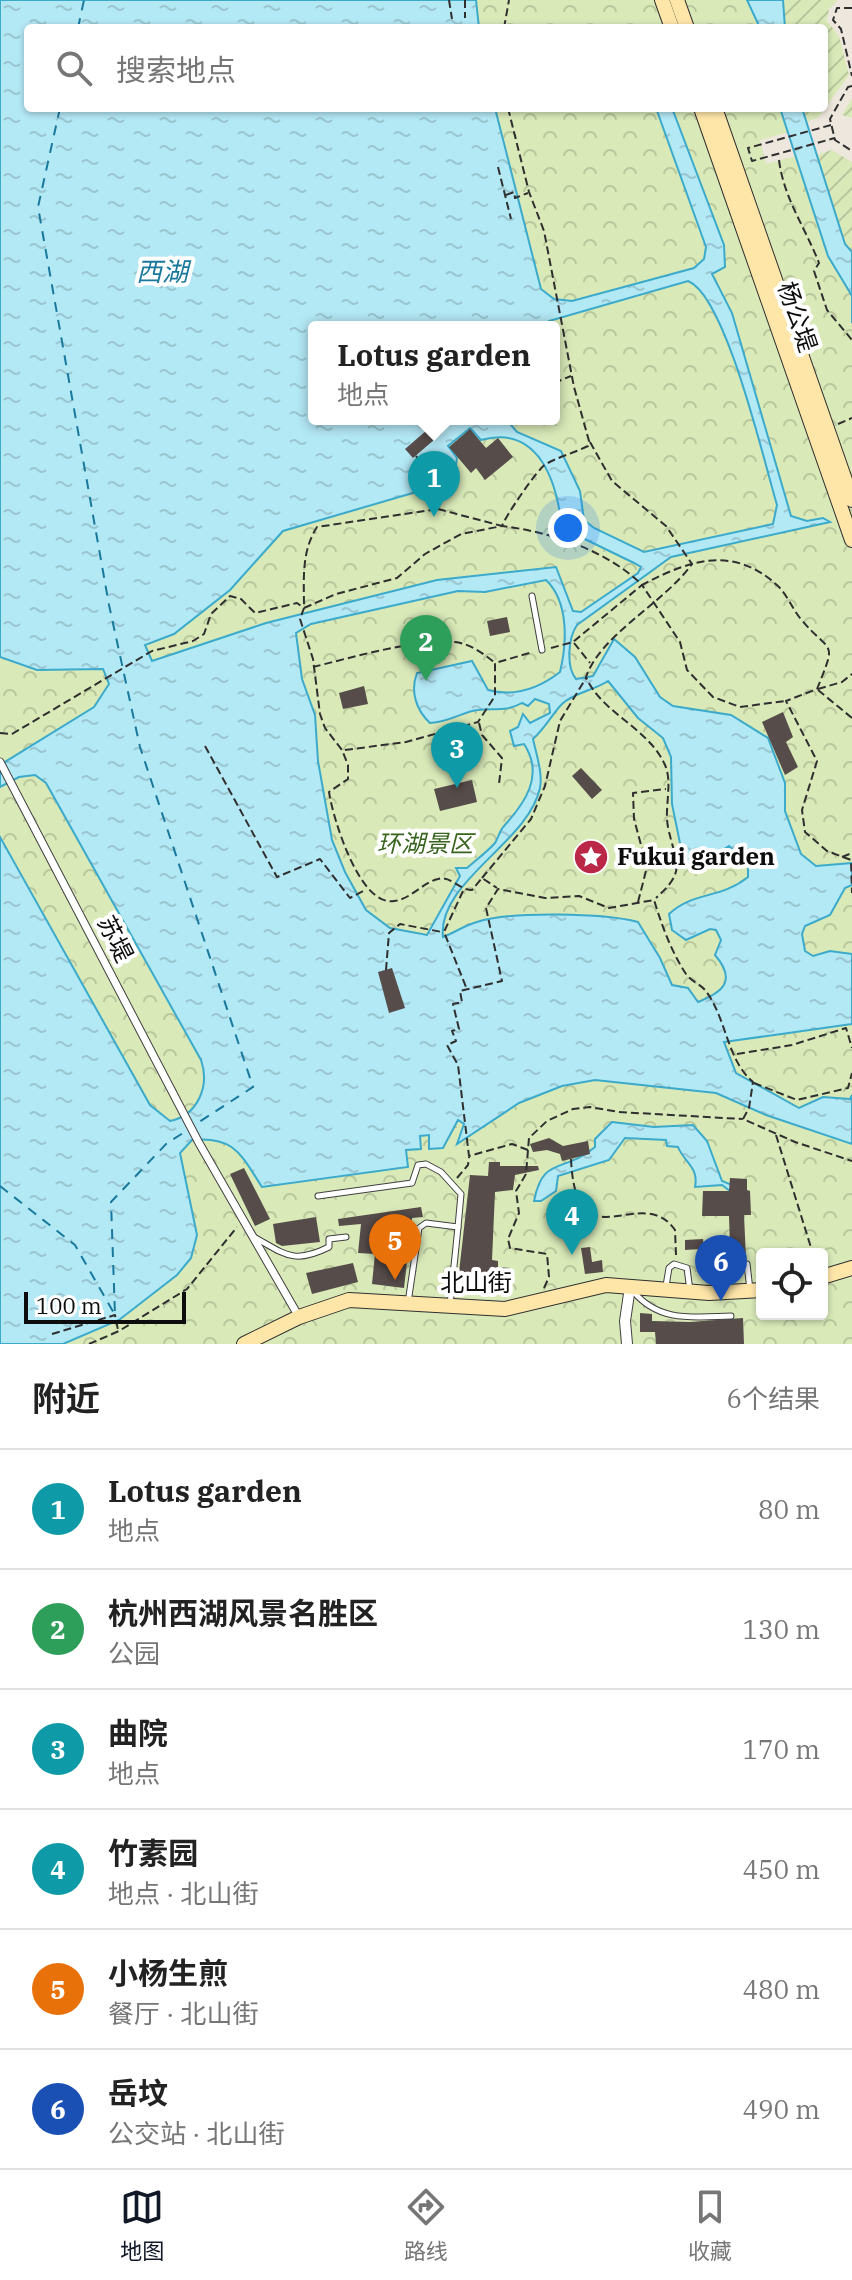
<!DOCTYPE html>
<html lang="zh">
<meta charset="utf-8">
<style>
:root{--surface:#fff;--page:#f6f6f6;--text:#222;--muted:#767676;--line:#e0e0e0;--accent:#111827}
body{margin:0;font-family:"IBM Plex Serif","Noto Sans SC",serif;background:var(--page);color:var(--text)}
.controls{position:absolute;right:24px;bottom:24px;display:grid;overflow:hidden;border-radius:8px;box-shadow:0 2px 6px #0004}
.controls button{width:72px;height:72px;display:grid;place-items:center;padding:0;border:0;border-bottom:2px solid var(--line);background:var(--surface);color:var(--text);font:40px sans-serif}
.scale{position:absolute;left:24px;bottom:20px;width:162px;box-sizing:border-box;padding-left:8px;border:4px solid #0d0d0d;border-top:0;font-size:22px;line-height:28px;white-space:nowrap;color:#0d0d0d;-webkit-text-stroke:6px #fff;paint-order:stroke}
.you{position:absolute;left:568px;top:528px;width:28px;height:28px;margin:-20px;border:6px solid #fff;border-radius:50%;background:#1a73e8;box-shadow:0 0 0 12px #1a73e833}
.badge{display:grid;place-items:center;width:52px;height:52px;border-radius:50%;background:var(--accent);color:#fff;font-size:26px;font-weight:700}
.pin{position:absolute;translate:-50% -66px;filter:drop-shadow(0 2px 4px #0008)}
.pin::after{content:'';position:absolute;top:42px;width:28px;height:24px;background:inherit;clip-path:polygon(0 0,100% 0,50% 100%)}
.popup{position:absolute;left:308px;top:321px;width:252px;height:104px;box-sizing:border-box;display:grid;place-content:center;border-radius:8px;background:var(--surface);filter:drop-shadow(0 2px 6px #0005);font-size:26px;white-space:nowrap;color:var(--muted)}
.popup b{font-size:30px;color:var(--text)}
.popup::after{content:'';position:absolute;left:50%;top:100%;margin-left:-16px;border:16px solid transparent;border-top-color:var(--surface)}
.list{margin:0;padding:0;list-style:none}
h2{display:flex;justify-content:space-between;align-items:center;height:104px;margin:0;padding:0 32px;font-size:34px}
h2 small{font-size:26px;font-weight:400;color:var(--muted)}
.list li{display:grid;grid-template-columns:52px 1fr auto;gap:24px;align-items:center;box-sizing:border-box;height:120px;padding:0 32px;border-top:2px solid var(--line)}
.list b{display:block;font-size:30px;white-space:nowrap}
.list p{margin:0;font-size:26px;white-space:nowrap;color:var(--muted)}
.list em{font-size:26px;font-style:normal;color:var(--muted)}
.icon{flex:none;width:44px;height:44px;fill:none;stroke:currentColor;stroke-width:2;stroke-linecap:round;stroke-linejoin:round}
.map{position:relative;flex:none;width:852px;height:1344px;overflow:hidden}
.search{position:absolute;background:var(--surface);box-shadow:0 2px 6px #0004;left:24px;right:24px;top:24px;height:88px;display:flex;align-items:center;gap:20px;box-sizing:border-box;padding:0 28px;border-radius:8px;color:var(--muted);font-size:30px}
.sheet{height:824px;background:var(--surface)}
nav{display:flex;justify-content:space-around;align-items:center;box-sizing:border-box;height:112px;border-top:2px solid var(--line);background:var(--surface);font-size:22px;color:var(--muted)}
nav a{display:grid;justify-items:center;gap:4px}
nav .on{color:var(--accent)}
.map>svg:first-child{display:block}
.park{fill:url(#park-crowns);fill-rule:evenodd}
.garden{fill:url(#garden-furrows)}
.plaza{fill:#eee7dd}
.water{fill:url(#water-ripples);stroke:#3baacb;stroke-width:2;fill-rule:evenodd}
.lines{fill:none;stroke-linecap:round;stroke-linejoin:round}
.ferry{stroke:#18799d;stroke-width:2;stroke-dasharray:10 8;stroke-linecap:butt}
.building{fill:#564c4a}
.service-casing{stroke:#404040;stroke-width:7}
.pedestrian-casing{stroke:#404040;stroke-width:9}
.minor-casing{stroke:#404040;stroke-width:12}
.secondary-casing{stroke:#2f2f2f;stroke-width:16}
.path{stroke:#2f2f2f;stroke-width:2;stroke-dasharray:8 4;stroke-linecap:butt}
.service{stroke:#fff;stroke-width:5}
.pedestrian{stroke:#fff;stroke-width:7}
.minor{stroke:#fff;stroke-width:10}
.secondary{stroke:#fee6a9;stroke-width:14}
.labels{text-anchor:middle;stroke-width:8;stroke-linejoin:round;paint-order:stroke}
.street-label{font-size:24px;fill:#0d0d0d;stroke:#fff}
.park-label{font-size:24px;font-style:italic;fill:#38641e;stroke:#fff}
.poi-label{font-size:24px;font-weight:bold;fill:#0d0d0d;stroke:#fff;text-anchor:start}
.water-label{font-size:26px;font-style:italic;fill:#18799d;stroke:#fff}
</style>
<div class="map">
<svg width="852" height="1344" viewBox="0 0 852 1344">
<defs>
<pattern id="park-crowns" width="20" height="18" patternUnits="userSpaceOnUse" patternTransform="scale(2)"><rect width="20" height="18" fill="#d9e9b8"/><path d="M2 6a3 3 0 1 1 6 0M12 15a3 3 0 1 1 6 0" fill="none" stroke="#b9c79d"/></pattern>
<pattern id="garden-furrows" width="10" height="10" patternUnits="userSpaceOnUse" patternTransform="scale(2)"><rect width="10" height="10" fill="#d9e9b8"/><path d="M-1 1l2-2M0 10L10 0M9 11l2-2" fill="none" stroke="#b9c79d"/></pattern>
<pattern id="water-ripples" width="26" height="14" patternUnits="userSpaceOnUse" patternTransform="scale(2)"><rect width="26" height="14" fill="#b3e8f5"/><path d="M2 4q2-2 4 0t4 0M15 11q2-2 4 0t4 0" fill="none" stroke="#99c6d1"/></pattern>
</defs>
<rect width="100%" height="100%" fill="#fff8ee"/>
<path class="park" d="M0,0H852V1344H0ZM28,28H824V108H28ZM314,327H554V419H314ZM762,1254H822V1314H762Z"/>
<path class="garden" d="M776,0H852V271L794,108H824V28H778Z"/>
<path class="plaza" d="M838,0H852V98L842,115L852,118V162L832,150L816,155L814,151L766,164L760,140L807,127L806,122L818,118L849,75L839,36L827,21L829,9Z"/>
<g class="water">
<path d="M0,0H476L479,28H28V108H495L541,289L554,299L572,301L694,268L704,259L706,247L656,108H672L724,245L725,267L712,274L732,313L791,516L807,521L823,518L830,522L671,557L577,625C568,638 566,667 576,679L593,676L614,639L635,657L660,697L673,706L731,715L768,738L785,783V811L801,854L816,866L852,863V885L845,888L830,915L805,926L802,934L805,951L813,956L830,951L852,954V1024L724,1042L736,1073L799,1108L823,1097L850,1099L852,1095V1144L766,1115L716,1093L595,1080L562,1086L519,1103L457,1144L464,1124L458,1120L443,1148L429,1149V1135L420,1136L421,1149L406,1150L408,1167L262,1187C241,1155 235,1136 192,1140L180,1153L197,1235L191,1258L177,1275L119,1320L63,1344H0V837L150,1105L170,1121C198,1115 210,1086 201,1060L46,783L35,775L19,777L0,787V765L94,707L109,684L103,669L37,670L0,657ZM688,281C726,296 764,462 777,505L773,524L644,552L594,528L584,520L580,491L561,451L517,432L506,419H314V327H549V321ZM470,428L481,440C539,424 557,482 562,528L634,563L641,567L638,573L581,612L573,611L556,567L437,580L266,623L152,661L145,645L174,634L230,590L283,531L423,490L456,465L457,458L448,446ZM546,580C569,602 567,643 560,672C538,689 514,697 488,690L472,661L417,673C410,691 416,710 430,723C451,722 464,711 478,710C495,708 506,712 522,703L528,706L535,699L549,704L550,713L530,723L523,714L518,727L510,731L514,746L524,744C545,776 524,804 504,826C500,830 498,838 495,843C487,852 476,860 467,868H456L460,876L427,935L390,928L366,910L345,872L332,840L318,761L315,715L302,679L296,633L311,624L458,591L485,592ZM608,681L638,718L663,738L671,757L672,804L684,863L692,869L729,846L740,856L748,858V877C721,899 694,891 669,914L672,930L686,940L710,929L716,930L721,940L715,955C737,981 723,992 698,1002L688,988L672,985L660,958L638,922C604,913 510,911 477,922C465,925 454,933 443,937C437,882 528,843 540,788C543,774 536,753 533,739C546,727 553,713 562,704C573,693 595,690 608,681Z"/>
<path d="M747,0H783L785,28H760Z"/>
<path d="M780,108H802L845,244L852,252V323V296L828,256Z"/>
<path d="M612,1122L654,1127L693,1125L707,1141L722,1181L732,1185L730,1191L722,1185L695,1187C699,1167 684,1162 678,1147L667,1146L666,1140L625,1138L609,1160L558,1176L556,1191L541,1201H534C543,1155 563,1174 595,1147V1139Z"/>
</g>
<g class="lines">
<g class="ferry">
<path d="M78,28L84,0"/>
<path d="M60,108L38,207L109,605L140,747L253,1087L193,1126"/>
<path d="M0,1186L75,1245L115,1315L111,1202L167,1143L188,1130"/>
</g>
</g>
<g class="building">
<path d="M434,424L442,433L413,458L405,449Z"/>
<path d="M470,429L486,448L498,438L513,457L485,480L476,468L471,473L449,447Z"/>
<path d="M507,617L510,632L490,636L487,621Z"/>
<path d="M364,686L368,704L343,709L339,693Z"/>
<path d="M783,712L793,737L786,742L798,767L785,775L762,722Z"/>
<path d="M459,743L462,759L439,765L435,749Z"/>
<path d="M581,768L602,790L592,799L572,776Z"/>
<path d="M472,780L477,802L440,811L434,789Z"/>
<path d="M392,968L405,1008L389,1013L378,972Z"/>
<path d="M549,1138L563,1146L588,1141L590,1154L562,1161L560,1154L547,1150L533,1152L530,1144Z"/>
<path d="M489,1162H500V1166H538L539,1170L515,1175L513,1190L495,1192L492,1260L498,1261V1267L510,1268L509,1291L457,1290L470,1175L488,1176Z"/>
<path d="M244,1168L270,1219L255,1226L230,1174Z"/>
<path d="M730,1178L747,1179V1190L750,1191L751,1215H744L746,1259L742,1263L727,1260L728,1256L701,1257V1249L685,1250V1240L703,1239L704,1247L730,1246L729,1216H702L703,1191H729Z"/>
<path d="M421,1207L423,1217L412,1218L404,1288L372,1284L375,1254L358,1253L361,1224L339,1226L338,1219Z"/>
<path d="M316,1217L320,1242L282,1246L276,1243L273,1224Z"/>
<path d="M590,1247L592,1262L602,1260L603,1272L585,1274L581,1248Z"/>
<path d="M353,1263L358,1282L312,1294L306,1273Z"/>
<path d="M640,1313L652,1314V1321L690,1322L743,1318L744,1344H656L655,1332H640Z"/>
</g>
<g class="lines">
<g class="service-casing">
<g id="service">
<path d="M532,596L542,650"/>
<path d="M318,1196L412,1183L418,1165L426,1164L441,1172L461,1194L458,1227L426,1223L419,1228L408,1303"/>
<path d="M252,1236C285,1254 293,1265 329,1247V1239L346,1237"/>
<path d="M747,1264L750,1290"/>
<path d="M666,1286L669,1268L674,1264L687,1268L690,1291"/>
<path d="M633,1291C659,1323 694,1317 731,1316"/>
<path d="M450,1305L458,1227"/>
</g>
</g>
<g class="pedestrian-casing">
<path id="pedestrian" d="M0,762L199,1143L299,1317"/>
</g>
<g class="minor-casing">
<path id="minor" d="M627,1344L625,1321L630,1287"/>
</g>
<g class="secondary-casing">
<g id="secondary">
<path d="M662,0L672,28"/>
<path d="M677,0L687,28"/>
<path d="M701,108L852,540"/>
<path d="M715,108L852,500"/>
<path d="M822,1277L852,1268"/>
<path d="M244,1344L299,1317L349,1300L505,1309L606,1285L709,1293L762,1290"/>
</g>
</g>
<g class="path">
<path d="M449,0L452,19"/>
<path d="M465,0V18"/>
<path d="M852,8H837L833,20L841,29L852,76"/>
<path d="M504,28L509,0"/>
<path d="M852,86L848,87L830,119L835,140L852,151"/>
<path d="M508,108L529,192L544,231L574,387L589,441L588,446C574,453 558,457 546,464C538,468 505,517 502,526C550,532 607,550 642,585C691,559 735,545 779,587C787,595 792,608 800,618C831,656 838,637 817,689L786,701L817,761L802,810L805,832L827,851L851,860L852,893"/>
<path d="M831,125L748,148L752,161L835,138"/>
<path d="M779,160C784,199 805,227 819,263L814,271L827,310L852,340"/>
<path d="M498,167L511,219"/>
<path d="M506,195L514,192L515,198L528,193"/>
<path d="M554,383L571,376"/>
<path d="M838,424L852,418"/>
<path d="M590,442L612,481L666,526L692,564C663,604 601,634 586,677C601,713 649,728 665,765C673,783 664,808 668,827C676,865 687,870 656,898"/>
<path d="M416,456L419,460L413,467L415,484L438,508"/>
<path d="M438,509L502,526L461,534L425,554L397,578L336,594L304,608C304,580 301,552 317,527Z"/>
<path d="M574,643L590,663"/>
<path d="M551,648L573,642L642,585L680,642L687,670L713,697L740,707L785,701"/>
<path d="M313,667C350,658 418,638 455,642C471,644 482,653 494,662"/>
<path d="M818,689L842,682L852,674"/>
<path d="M818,690L852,718"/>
<path d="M479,723L482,735L502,758L499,784"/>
<path d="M0,733L12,734L152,651L193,641L204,634L211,614L230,596L241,599L255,613L297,603L304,608L300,619L313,659L320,714L325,728L342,750L348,765V779L329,792C333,819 360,907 394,901C411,899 422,883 438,879C450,875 459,890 472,890L482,878L497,888"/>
<path d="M205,746L277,877L320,859L350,898L365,890"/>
<path d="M345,750L406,742L478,722L495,696V663L533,652"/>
<path d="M842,857L852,853"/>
<path d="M482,878L531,819L545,786L560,721L586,678"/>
<path d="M463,891L444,932L466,987"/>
<path d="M638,902L647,867L634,819L633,793L666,789"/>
<path d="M386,970L389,933L400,924L442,932"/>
<path d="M737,1054L792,1045L846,1028L852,1048"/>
<path d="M754,1083L797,1100L848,1088L852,1073"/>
<path d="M776,1135L813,1254"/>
<path d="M528,1150L512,1144L469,1156L458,1065L447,1045L456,1041L452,1031L459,1029L453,1004L462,1002L460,991L502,981L486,908L498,889L545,898L579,896L609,908L654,900C662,926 671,951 686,974C691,981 700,984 705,990C727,1018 726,1059 753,1082L749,1108L743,1119L795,1142L852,1161"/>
<path d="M571,1159C576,1267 641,1181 675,1230L676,1255"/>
<path d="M457,1178L468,1165L469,1157"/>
<path d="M544,1288L549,1277L547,1254L510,1248L508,1239L519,1213L516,1191L526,1174L529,1138L547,1121L573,1109L590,1107L619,1112L742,1119"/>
<path d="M52,1334L115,1315L118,1330"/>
<path d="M89,1344L119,1331L187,1289L237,1227"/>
</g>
<use href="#service" class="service"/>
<use href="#pedestrian" class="pedestrian"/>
<use href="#minor" class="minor"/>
<use href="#secondary" class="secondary"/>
</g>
<defs>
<g id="sight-disc" transform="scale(1.8)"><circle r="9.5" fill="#bb2747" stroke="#fff"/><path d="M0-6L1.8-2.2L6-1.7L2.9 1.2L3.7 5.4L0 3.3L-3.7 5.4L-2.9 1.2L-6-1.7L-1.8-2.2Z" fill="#fff"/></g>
</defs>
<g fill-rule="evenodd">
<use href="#sight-disc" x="591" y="857"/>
</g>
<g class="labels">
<g class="street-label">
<text transform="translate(797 317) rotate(71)" y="8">杨公堤</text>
<text transform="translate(115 939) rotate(63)" y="8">苏堤</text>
<text x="476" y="1291">北山街</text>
</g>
<g class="park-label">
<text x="425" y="852">环湖景区</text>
</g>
<g class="poi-label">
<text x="617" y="865">Fukui garden</text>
</g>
<g class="water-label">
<text x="162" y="281">西湖</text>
</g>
</g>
</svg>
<div class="controls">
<button><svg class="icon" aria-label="locate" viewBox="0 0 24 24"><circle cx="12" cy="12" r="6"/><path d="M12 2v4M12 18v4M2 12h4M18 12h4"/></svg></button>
</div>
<div class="scale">100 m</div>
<div class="you"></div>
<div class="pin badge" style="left:434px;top:517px;background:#0f9aa8">1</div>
<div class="popup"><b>Lotus garden</b>地点</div>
<div class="pin badge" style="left:426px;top:681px;background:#2e9e5b">2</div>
<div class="pin badge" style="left:457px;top:788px;background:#0f9aa8">3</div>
<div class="pin badge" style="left:572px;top:1255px;background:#0f9aa8">4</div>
<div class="pin badge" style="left:395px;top:1280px;background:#e8710a">5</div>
<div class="pin badge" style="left:721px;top:1301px;background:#1a4fb4">6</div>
<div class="search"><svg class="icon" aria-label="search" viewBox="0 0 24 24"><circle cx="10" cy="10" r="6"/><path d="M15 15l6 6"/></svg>搜索地点</div>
</div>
<section class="sheet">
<h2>附近<small>6个结果</small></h2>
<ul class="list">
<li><span class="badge" style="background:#0f9aa8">1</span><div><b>Lotus garden</b><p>地点</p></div><em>80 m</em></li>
<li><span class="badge" style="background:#2e9e5b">2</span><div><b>杭州西湖风景名胜区</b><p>公园</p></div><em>130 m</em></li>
<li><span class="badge" style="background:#0f9aa8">3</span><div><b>曲院</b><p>地点</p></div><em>170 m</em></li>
<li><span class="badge" style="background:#0f9aa8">4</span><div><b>竹素园</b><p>地点 · 北山街</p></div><em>450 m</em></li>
<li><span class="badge" style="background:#e8710a">5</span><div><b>小杨生煎</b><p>餐厅 · 北山街</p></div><em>480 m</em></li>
<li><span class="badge" style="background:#1a4fb4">6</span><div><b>岳坟</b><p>公交站 · 北山街</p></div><em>490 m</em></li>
</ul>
</section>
<nav>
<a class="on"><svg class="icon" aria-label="map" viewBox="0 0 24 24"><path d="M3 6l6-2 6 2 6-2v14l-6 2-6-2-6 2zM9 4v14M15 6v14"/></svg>地图</a>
<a><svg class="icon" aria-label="directions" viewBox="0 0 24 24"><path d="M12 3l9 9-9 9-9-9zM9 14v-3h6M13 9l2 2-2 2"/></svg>路线</a>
<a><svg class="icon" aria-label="saved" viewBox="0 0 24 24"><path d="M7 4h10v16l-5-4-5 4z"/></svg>收藏</a>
</nav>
